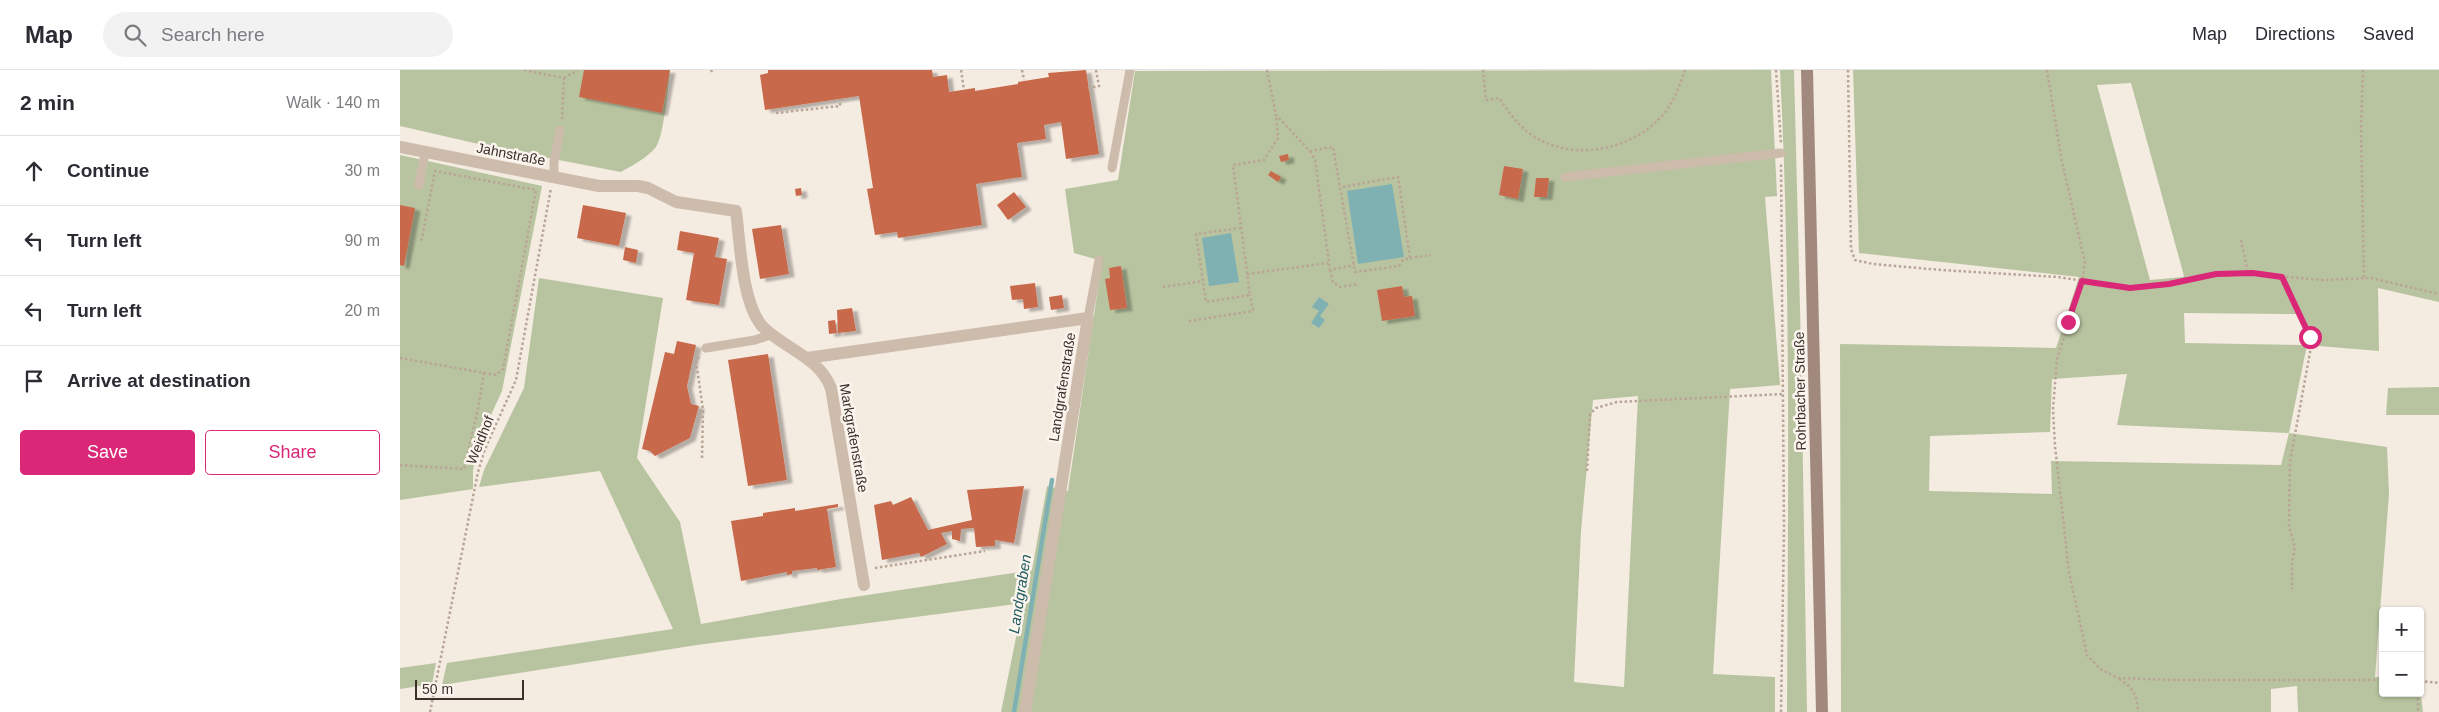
<!DOCTYPE html>
<meta charset="utf-8">
<style>
:root{--surface:#fff;--page:#f2f2f3;--text:#2b2b33;--muted:#7c7c81;--line:#e1e1e2;--accent:#db2777}
body{margin:0;font-family:Helvetica,sans-serif;background:var(--page);color:var(--text)}
.controls{position:absolute;right:15px;bottom:15px;display:grid;overflow:hidden;border-radius:5px;box-shadow:0 1px 4px #0004}
.controls button{width:45px;height:45px;display:grid;place-items:center;padding:0;border:0;border-bottom:1px solid var(--line);background:var(--surface);color:var(--text);font:25px sans-serif}
.scale{position:absolute;left:15px;bottom:12px;width:109px;box-sizing:border-box;padding-left:5px;border:2px solid #3b302b;border-top:0;font-size:14px;line-height:18px;white-space:nowrap;color:#3b302b;-webkit-text-stroke:4px #fbf5ee;paint-order:stroke}
.stop{position:absolute;width:15px;height:15px;margin:-11px;border:4px solid #db2777;border-radius:50%;background:#fff}
.stop.end{background:#db2777;border-color:#fff;box-shadow:0 1px 5px #0008}
.list{margin:0;padding:0;list-style:none}
h2{display:flex;justify-content:space-between;align-items:center;height:65px;margin:0;padding:0 20px;font-size:21px}
h2 small{font-size:16px;font-weight:400;color:var(--muted)}
.list li{display:grid;grid-template-columns:32px 1fr auto;gap:15px;align-items:center;box-sizing:border-box;height:70px;padding:0 20px;border-top:1px solid var(--line)}
.list b{display:block;font-size:19px;white-space:nowrap}
.list em{font-size:16px;font-style:normal;color:var(--muted)}
.actions{display:flex;gap:10px;padding:15px 20px}
.actions a{flex:1;padding:11px 0;border:1px solid var(--accent);border-radius:5px;text-align:center;font-size:18px;color:var(--accent)}
.actions .main{background:var(--accent);color:#fff}
.icon{flex:none;width:28px;height:28px;fill:none;stroke:currentColor;stroke-width:2;stroke-linecap:round;stroke-linejoin:round}
.map{position:relative;flex:none;width:2039px;height:642px;overflow:hidden}
header{display:flex;align-items:center;gap:30px;box-sizing:border-box;height:70px;padding:0 25px;background:var(--surface);border-bottom:1px solid var(--line)}
header strong{font-size:24px}
nav{display:flex;gap:28px;margin-inline-start:auto;font-size:18px}
.search{width:350px;height:45px;background:var(--page);display:flex;align-items:center;gap:12px;box-sizing:border-box;padding:0 18px;border-radius:28px;color:var(--muted);font-size:19px}
main{display:flex}
aside{flex:1;background:var(--surface)}
.map>svg:first-child{display:block}
.green{fill:#b8c4a0;fill-rule:evenodd}
.water{fill:#7fb0b2}
.lines{fill:none;stroke-linecap:round;stroke-linejoin:round}
.stream{stroke:#7fb0b2;stroke-width:4.5}
.building{fill:#c8694b;filter:url(#shadow)}
.path{stroke:#b9a596;stroke-width:2.5;stroke-dasharray:2.5 2.5;stroke-linecap:butt}
.lane{stroke:#cdbbac;stroke-width:9}
.street{stroke:#cdbbac;stroke-width:12}
.secondary{stroke:#a18a7d;stroke-width:12}
.route{stroke:#db2777;stroke-width:6}
.labels{text-anchor:middle;stroke-width:5;stroke-linejoin:round;paint-order:stroke}
.street-label{font-size:14px;fill:#3b302b;stroke:#fbf5ee}
.water-label{font-size:15px;font-style:italic;fill:#1f5a5e;stroke:#fbf5ee}
</style>
<header>
<strong>Map</strong>
<div class="search"><svg class="icon" aria-label="search" viewBox="0 0 24 24"><circle cx="10" cy="10" r="6"/><path d="M15 15l6 6"/></svg>Search here</div>
<nav><a>Map</a><a>Directions</a><a>Saved</a></nav>
</header>
<main>
<aside>
<h2>2 min<small>Walk · 140 m</small></h2>
<ul class="list">
<li><svg class="icon" aria-label="ahead" viewBox="0 0 24 24"><path d="M12 20V5M6 11l6-6 6 6"/></svg><div><b>Continue</b></div><em>30 m</em></li>
<li><svg class="icon" aria-label="left" viewBox="0 0 24 24"><path d="M17 20v-9H6M10 6l-5 5 5 5"/></svg><div><b>Turn left</b></div><em>90 m</em></li>
<li><svg class="icon" aria-label="left" viewBox="0 0 24 24"><path d="M17 20v-9H6M10 6l-5 5 5 5"/></svg><div><b>Turn left</b></div><em>20 m</em></li>
<li><svg class="icon" aria-label="arrive" viewBox="0 0 24 24"><path d="M6 21V4h12l-3 4 3 4H6"/></svg><div><b>Arrive at destination</b></div></li>
</ul>
<div class="actions"><a class="main">Save</a><a>Share</a></div>
</aside>
<div class="map">
<svg width="2039" height="642" viewBox="0 0 2039 642">
<defs>
<filter id="shadow"><feDropShadow dx="5.5" dy="3" stdDeviation="1" flood-color="#0004"/></filter>
</defs>
<rect width="100%" height="100%" fill="#f4ebe1"/>
<g class="green">
<path d="M0,0H270C268,17 264,65 256,77C247,88 233,95 221,102L96,78L0,56Z"/>
<path d="M1371,0L1377,126L1365,127L1380,315L1330,319L1313,604L1375,607V642H601L623,533L297,575L42,615L47,593L273,559L200,401L79,417L84,400L124,318L139,208L263,228L237,388L280,452L301,554L441,529L632,500L647,416L668,421L702,191L674,183L665,119L718,110L735,1ZM1238,326L1224,617L1174,612L1181,461L1193,330Z"/>
<path d="M1380,0H1394L1401,277L1407,642H1387C1388,428 1391,214 1380,0Z"/>
<path d="M1453,0H2039V232L1978,218L1979,281L1907,275L1889,363L1987,377L1989,424L1975,607H1983V623H2020V617L2023,642H1898L1897,616L1871,619V642H1441L1440,274L1656,278L1679,207L1459,183ZM1731,13L1784,206L1783,207L1750,210L1697,15ZM1784,243L1899,244L1907,275L1785,273ZM1727,304L1717,355L1889,363L1881,395L1651,391L1652,424L1529,421L1530,366L1650,362L1652,309Z"/>
<path d="M0,85L142,116L102,321L78,373L73,400V419L0,430Z"/>
<path d="M2039,317V345H1986L1988,318Z"/>
<path d="M36,593L32,614L0,619V598Z"/>
</g>
<g class="water">
<path d="M992,114L1004,187L958,194L947,121Z"/>
<path d="M831,163L839,212L809,216L802,168Z"/>
<path d="M919,227L929,234L920,246L925,250L919,258L911,253L919,241L912,237Z"/>
</g>
<g class="lines">
<path class="stream" d="M614,642L652,410"/>
</g>
<g class="building">
<path d="M184,0H270L262,43L179,27Z"/>
<path d="M368,0H532L533,7L547,5L549,22L575,18V21L618,14V12L649,7L648,3L686,0L699,84L666,89L661,52L644,55L646,69L617,73L622,107L576,114L582,155L498,168L497,162L475,165L467,119L473,118L459,26L365,40L360,5L368,3Z"/>
<path d="M888,84L889,90L881,92L879,86Z"/>
<path d="M1104,96L1123,99L1118,129L1099,125Z"/>
<path d="M871,101L881,107L878,112L868,105Z"/>
<path d="M1136,108H1149L1147,127H1134Z"/>
<path d="M401,118L402,125L396,126L395,119Z"/>
<path d="M614,122L626,137L608,150L597,135Z"/>
<path d="M0,135L15,138L4,196L0,195Z"/>
<path d="M183,135L226,143L219,176L177,168Z"/>
<path d="M381,155L389,204L360,209L352,159Z"/>
<path d="M280,161L319,168L315,187L327,189L319,235L286,230L294,183L277,180Z"/>
<path d="M225,177L238,180L236,193L223,190Z"/>
<path d="M721,196L727,238L710,240L705,209L710,208L709,198Z"/>
<path d="M635,213L638,237L624,239L623,229L612,230L610,216Z"/>
<path d="M1002,216L1004,227L1012,226L1015,246L982,251L977,220Z"/>
<path d="M662,225L664,238L651,240L649,227Z"/>
<path d="M452,238L456,261L438,263L437,240Z"/>
<path d="M435,250L437,263L429,264L428,251Z"/>
<path d="M277,271L296,275L287,316L291,334L299,336L290,368L255,386L250,381L242,379L265,282L274,284Z"/>
<path d="M368,284L387,410L348,416L328,290Z"/>
<path d="M624,416L614,473L595,470V476L576,477L574,458L561,459L560,471L552,469V461L541,463L547,474L521,487L519,483L482,490L474,435L491,431L493,435L511,427L528,460L572,450L567,420Z"/>
<path d="M438,434V437L427,439L436,497L417,500V498L392,501V504L387,505V502L341,511L331,451L363,446V443L395,438V441Z"/>
</g>
<g class="lines">
<g class="path">
<path d="M124,0L164,8L162,49"/>
<path d="M311,0L312,2"/>
<path d="M561,0L564,20"/>
<path d="M622,0L624,10"/>
<path d="M867,0L876,45L910,81L933,77L955,202L999,196L1003,190L1010,188L998,107L942,117"/>
<path d="M1083,0L1086,30L1099,28C1108,41 1117,54 1129,63C1167,92 1226,82 1258,50C1272,37 1279,18 1285,0"/>
<path d="M1376,0L1381,73"/>
<path d="M1448,0L1451,179L1455,190L1473,194L1541,200L1658,207L1730,218L1769,214L1816,204L1842,203L1923,210L1971,208L2039,224"/>
<path d="M1647,0L1661,87L1685,193L1682,211L1657,289L1653,339L1655,376L1669,502L1687,585L1700,599L1718,608L1774,610H1983"/>
<path d="M1963,0L1961,56L1964,208"/>
<path d="M164,8L178,0"/>
<path d="M688,18L699,16L696,0"/>
<path d="M376,43L440,36V29"/>
<path d="M910,81L915,90L930,200L954,195"/>
<path d="M841,158L796,164L806,232L850,225L833,95L864,90L878,68L876,47"/>
<path d="M1841,170L1848,203"/>
<path d="M1010,188L1031,185"/>
<path d="M930,200L933,212L940,217L959,214"/>
<path d="M847,204L928,193"/>
<path d="M1882,207L1906,256L1911,277L1890,392L1889,456L1895,478L1892,493V519"/>
<path d="M763,217L803,211"/>
<path d="M789,251L853,241L850,225"/>
<path d="M299,287L296,291L303,340L302,389"/>
<path d="M0,288L96,305L103,299L136,120L35,101L21,173"/>
<path d="M0,395L64,399L78,339L84,303"/>
<path d="M1187,401L1190,344L1196,338L1217,332L1383,324"/>
<path d="M475,498L585,481"/>
<path d="M1719,609C1734,618 1737,625 1738,642"/>
<path d="M2020,611L2039,613"/>
<path d="M2018,623V642"/>
<path d="M30,642L78,402L85,379L116,310L151,118"/>
<path d="M1381,642L1384,459L1381,94"/>
</g>
<g class="lane">
<path d="M712,98L730,0"/>
<path d="M154,107V92L160,60"/>
<path d="M1165,107L1381,83"/>
<path d="M19,115L25,83"/>
<path d="M688,248L699,190"/>
<path d="M306,278L355,270L373,264"/>
</g>
<g class="street">
<path d="M0,77L199,116H238L248,118L276,132L336,141C340,172 342,235 363,257C385,279 419,287 431,318L464,515"/>
<path d="M407,288L688,248L625,642"/>
</g>
<path class="secondary" d="M1407,0L1422,642"/>
</g>
<g class="lines">
<path class="route" d="M1668,252L1682,211L1730,218L1769,214L1816,204L1853,203L1882,207L1910,267"/>
</g>
<g class="labels">
<g class="street-label">
<text transform="translate(111 84) rotate(11)" y="5">Jahnstraße</text>
<text transform="translate(662 317) rotate(-81)" y="5">Landgrafenstraße</text>
<text transform="translate(1400 321) rotate(-91)" y="5">Rohrbacher Straße</text>
<text transform="translate(454 368) rotate(80)" y="5">Markgrafenstraße</text>
<text transform="translate(80 370) rotate(-68)" y="5">Weidhof</text>
</g>
<g class="water-label">
<text transform="translate(620 524) rotate(-81)" y="5">Landgraben</text>
</g>
</g>
</svg>
<div class="controls">
<button>+</button>
<button>−</button>
</div>
<div class="scale">50 m</div>
<div class="stop" style="left:1910px;top:267px"></div>
<div class="stop end" style="left:1668px;top:252px"></div>
</div>
</main>
